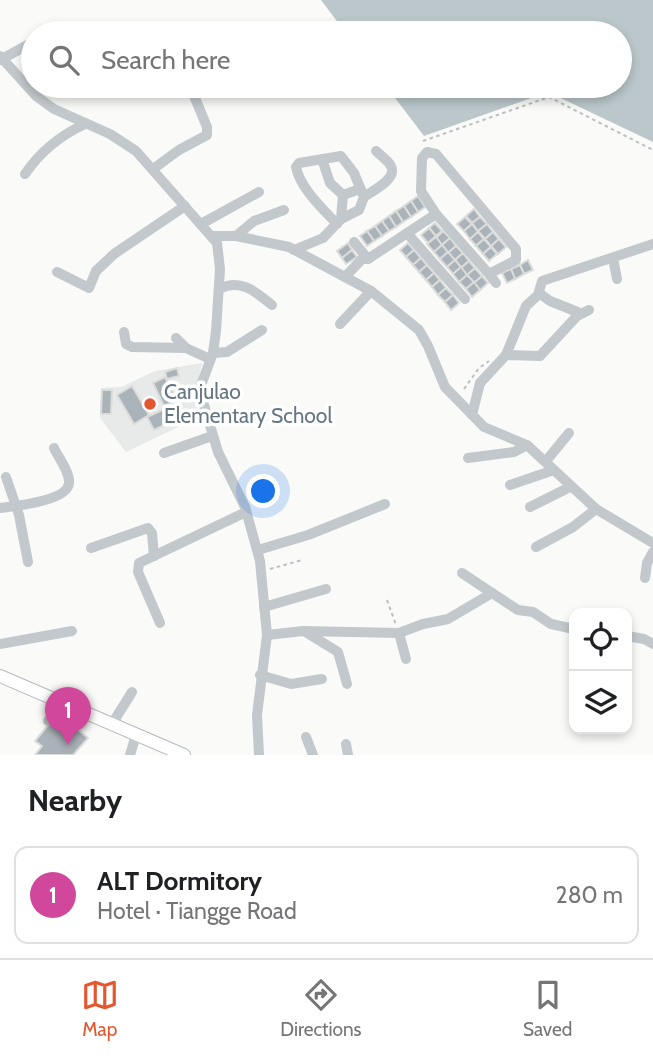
<!DOCTYPE html>
<meta charset="utf-8">
<style>
:root{--surface:#fff;--page:#f6f6f6;--text:#202124;--muted:#757577;--line:#e0e0e0;--accent:#e4572e}
body{margin:0;font-family:Cabin,sans-serif;background:var(--page);color:var(--text)}
.controls{position:absolute;right:21px;bottom:21px;display:grid;overflow:hidden;border-radius:14px;box-shadow:0 4px 10px #0003}
.controls button{width:63px;height:63px;display:grid;place-items:center;padding:0;border:0;border-bottom:2px solid var(--line);background:var(--surface);color:var(--text);font:35px sans-serif}
.you{position:absolute;left:264px;top:492px;width:24px;height:24px;margin:-18px;border:5px solid #fff;border-radius:50%;background:#1a73e8;box-shadow:0 0 0 10px #1a73e833}
.badge{display:grid;place-items:center;width:46px;height:46px;border-radius:50%;background:var(--accent);color:#fff;font-size:23px;font-weight:700}
.pin{position:absolute;translate:-50% -58px;filter:drop-shadow(0 2px 4px #0008)}
.pin::after{content:'';position:absolute;top:37px;width:24px;height:21px;background:inherit;clip-path:polygon(0 0,100% 0,50% 100%)}
.list{margin:0;padding:0;list-style:none}
h2{display:flex;justify-content:space-between;align-items:center;height:91px;margin:0;padding:0 28px;font-size:30px}
h2 small{font-size:23px;font-weight:400;color:var(--muted)}
.list li{display:grid;grid-template-columns:46px 1fr auto;gap:21px;align-items:center;box-sizing:border-box;height:98px;margin:0 14px 14px;padding:0 14px;border:2px solid var(--line);border-radius:14px}
.list b{display:block;font-size:26px;white-space:nowrap}
.list p{margin:0;font-size:23px;white-space:nowrap;color:var(--muted)}
.list em{font-size:23px;font-style:normal;color:var(--muted)}
.icon{flex:none;width:38px;height:38px;fill:none;stroke:currentColor;stroke-width:2;stroke-linecap:round;stroke-linejoin:round}
.map{position:relative;flex:none;width:653px;height:755px;overflow:hidden}
.search{position:absolute;background:var(--surface);box-shadow:0 4px 10px #0003;left:21px;right:21px;top:21px;height:77px;display:flex;align-items:center;gap:18px;box-sizing:border-box;padding:0 24px;border-radius:38px;color:var(--muted);font-size:26px}
.sheet{height:203px;background:var(--surface)}
nav{display:flex;justify-content:space-around;align-items:center;box-sizing:border-box;height:98px;border-top:2px solid var(--line);background:var(--surface);font-size:19px;color:var(--muted)}
nav a{display:grid;justify-items:center;gap:4px}
nav .on{color:var(--accent)}
.map>svg:first-child{display:block}
.built{fill:#e8e9e9}
.water{fill:#bbc7cb}
.building{fill:#aab3b9;stroke:#dcdcda;stroke-width:2}
.lines{fill:none;stroke-linecap:round;stroke-linejoin:round}
.major-casing{stroke:#b5babe;stroke-width:14}
.path{stroke:#bbbfc2;stroke-width:2;stroke-dasharray:3.5 3.5;stroke-linecap:butt}
.minor{stroke:#c3c8cc;stroke-width:10}
.major{stroke:#fff;stroke-width:12}
.poi-dot{fill:#e4572e;stroke:#fff;stroke-width:2.5}
.labels{text-anchor:middle;stroke-width:7;stroke-linejoin:round;paint-order:stroke}
.poi-label{font-size:21px;fill:#657683;stroke:#fff;text-anchor:start}
</style>
<div class="map">
<svg width="653" height="755" viewBox="0 0 653 755">
<rect width="100%" height="100%" fill="#fafaf8"/>
<path class="built" d="M202,363L196,391L201,416L126,452L100,418L101,388L121,387L155,371Z"/>
<path class="water" d="M321,0H653V142L548,92L424,136L386,86H620V33H346Z"/>
<g class="building">
<path d="M418,196L425,207L418,212L411,201Z"/>
<path d="M411,201L418,212L411,217L404,206Z"/>
<path d="M404,206L411,217L403,222L396,211Z"/>
<path d="M474,209L480,217L472,223L466,216Z"/>
<path d="M396,211L403,222L396,227L389,216Z"/>
<path d="M389,216L396,227L389,231L382,221Z"/>
<path d="M465,217L472,224L464,231L457,224Z"/>
<path d="M480,217L487,224L478,231L472,223Z"/>
<path d="M382,221L389,231L382,236L375,226Z"/>
<path d="M435,223L442,231L436,236L429,228Z"/>
<path d="M472,224L478,232L470,239L464,231Z"/>
<path d="M487,224L493,232L485,239L478,231Z"/>
<path d="M375,226L382,236L374,241L367,231Z"/>
<path d="M429,228L436,236L428,243L421,235Z"/>
<path d="M367,231L374,241L367,246L360,236Z"/>
<path d="M443,231L450,238L442,245L436,238Z"/>
<path d="M478,232L484,239L476,246L470,239Z"/>
<path d="M493,232L499,239L491,246L485,239Z"/>
<path d="M436,237L442,245L434,252L427,244Z"/>
<path d="M450,238L456,246L448,253L442,245Z"/>
<path d="M484,239L491,247L483,254L476,246Z"/>
<path d="M499,239L506,247L498,254L491,246Z"/>
<path d="M348,243L352,250L342,258L337,251Z"/>
<path d="M408,243L414,250L406,257L400,250Z"/>
<path d="M442,245L448,252L440,259L434,252Z"/>
<path d="M456,246L463,253L455,260L448,253Z"/>
<path d="M491,247L497,254L489,261L483,254Z"/>
<path d="M352,250L357,257L346,264L342,258Z"/>
<path d="M414,250L421,258L413,265L406,257Z"/>
<path d="M448,252L455,260L447,267L440,259Z"/>
<path d="M463,253L469,261L461,268L455,260Z"/>
<path d="M421,258L427,265L419,272L413,265Z"/>
<path d="M455,260L461,267L453,274L447,267Z"/>
<path d="M528,260L533,270L524,274L520,265Z"/>
<path d="M469,261L475,268L467,275L461,268Z"/>
<path d="M427,265L434,273L426,280L419,272Z"/>
<path d="M520,265L524,274L515,279L511,269Z"/>
<path d="M461,267L467,275L459,282L453,274Z"/>
<path d="M475,268L482,276L474,283L467,275Z"/>
<path d="M511,269L515,279L507,283L502,273Z"/>
<path d="M434,273L440,280L432,287L426,280Z"/>
<path d="M467,275L474,282L466,289L459,282Z"/>
<path d="M482,276L488,283L480,290L474,283Z"/>
<path d="M440,280L446,288L438,295L432,287Z"/>
<path d="M474,282L480,290L472,297L466,289Z"/>
<path d="M446,288L453,295L445,302L438,295Z"/>
<path d="M453,295L459,303L451,310L445,302Z"/>
<path d="M177,368L179,376L167,379L165,372Z"/>
<path d="M165,377L176,400L164,406L153,383Z"/>
<path d="M132,386L149,415L134,424L117,395Z"/>
<path d="M102,390H112L111,414H101Z"/>
<path d="M171,406L177,419L154,430L147,417Z"/>
<path d="M53,719L60,725L65,719L88,738L73,755H35L42,746L35,741Z"/>
</g>
<g class="lines">
<g class="major-casing">
<path id="major" d="M0,676L184,755"/>
</g>
<g class="path">
<path d="M423,141L549,97L653,150"/>
<path d="M464,389L479,368L489,361"/>
<path d="M270,569L302,560"/>
<path d="M387,600L396,625"/>
</g>
<g class="minor">
<path d="M0,56L36,96L54,109L110,134L136,151L217,243L220,269L216,331L213,353L200,388L201,395L218,452L245,507L260,561L267,635L257,715L259,755"/>
<path d="M0,60L33,42"/>
<path d="M322,159L330,183L343,195L360,189"/>
<path d="M153,169L179,150L207,135V127L190,86"/>
<path d="M25,174C40,152 61,135 85,124"/>
<path d="M364,197C372,191 394,181 392,169C391,162 381,156 376,151"/>
<path d="M341,219L343,195"/>
<path d="M201,224L259,192"/>
<path d="M407,233L465,299"/>
<path d="M211,236H236L289,247L371,291L419,330L428,346L445,387L484,427L527,445L596,509L653,543"/>
<path d="M236,236L254,221L284,210"/>
<path d="M354,242L368,259"/>
<path d="M294,250L323,238L341,219L359,210L364,197L354,173L341,156L299,163L296,167C300,188 323,209 337,224"/>
<path d="M613,258L617,279"/>
<path d="M57,272L89,288L96,271L114,254L185,206"/>
<path d="M489,274L516,260V249L436,154L427,152L422,158L421,191L436,214L489,274L496,283"/>
<path d="M345,277L362,259H368L436,214"/>
<path d="M219,289C240,278 255,291 272,305"/>
<path d="M539,293L550,301L580,313"/>
<path d="M340,324L371,291"/>
<path d="M124,332L126,344L132,347L186,348"/>
<path d="M176,338L186,348L210,359"/>
<path d="M213,353L227,352L262,330"/>
<path d="M506,355L526,306L538,295L542,281L653,244"/>
<path d="M472,415L480,383L506,355L540,356L577,316L589,310"/>
<path d="M164,453L212,436"/>
<path d="M468,458L514,452L527,445"/>
<path d="M546,461L569,433"/>
<path d="M6,477L19,515L28,562"/>
<path d="M510,485L554,470"/>
<path d="M530,507L570,487"/>
<path d="M0,508C15,506 68,501 69,483C70,472 58,457 54,448"/>
<path d="M536,547L573,527L596,509"/>
<path d="M91,548L148,528L152,533L154,556"/>
<path d="M258,550L308,535L385,504"/>
<path d="M462,573L492,593"/>
<path d="M645,578L647,563L653,552"/>
<path d="M264,607L326,589"/>
<path d="M160,623L138,572L139,563L246,512"/>
<path d="M304,631L338,652L347,684"/>
<path d="M399,633L406,659"/>
<path d="M267,635L303,631L399,633L423,624L448,619L492,593L518,610L533,612L551,624L574,629"/>
<path d="M627,636L644,639L653,644"/>
<path d="M0,644L72,631"/>
<path d="M260,675L291,684L322,679"/>
<path d="M48,721L62,704"/>
<path d="M112,724L132,692"/>
<path d="M306,737L313,755"/>
<path d="M346,744L348,755"/>
<path d="M130,755L136,735"/>
</g>
<use href="#major" class="major"/>
</g>
<circle class="poi-dot" cx="150" cy="404" r="7"/>
<g class="labels">
<g class="poi-label">
<text x="164" y="399">Canjulao<tspan x="164" dy="24">Elementary School</tspan></text>
</g>
</g>
</svg>
<div class="controls">
<button><svg class="icon" aria-label="locate" viewBox="0 0 24 24"><circle cx="12" cy="12" r="6"/><path d="M12 2v4M12 18v4M2 12h4M18 12h4"/></svg></button>
<button><svg class="icon" aria-label="layers" viewBox="0 0 24 24"><path d="M12 4l9 5-9 5-9-5zM3 14l9 5 9-5"/></svg></button>
</div>
<div class="you"></div>
<div class="pin badge" style="left:68px;top:745px;background:#d1479c">1</div>
<div class="search"><svg class="icon" aria-label="search" viewBox="0 0 24 24"><circle cx="10" cy="10" r="6"/><path d="M15 15l6 6"/></svg>Search here</div>
</div>
<section class="sheet">
<h2>Nearby<small></small></h2>
<ul class="list">
<li><span class="badge" style="background:#d1479c">1</span><div><b>ALT Dormitory</b><p>Hotel · Tiangge Road</p></div><em>280 m</em></li>
</ul>
</section>
<nav>
<a class="on"><svg class="icon" aria-label="map" viewBox="0 0 24 24"><path d="M3 6l6-2 6 2 6-2v14l-6 2-6-2-6 2zM9 4v14M15 6v14"/></svg>Map</a>
<a><svg class="icon" aria-label="directions" viewBox="0 0 24 24"><path d="M12 3l9 9-9 9-9-9zM9 14v-3h6M13 9l2 2-2 2"/></svg>Directions</a>
<a><svg class="icon" aria-label="saved" viewBox="0 0 24 24"><path d="M7 4h10v16l-5-4-5 4z"/></svg>Saved</a>
</nav>
